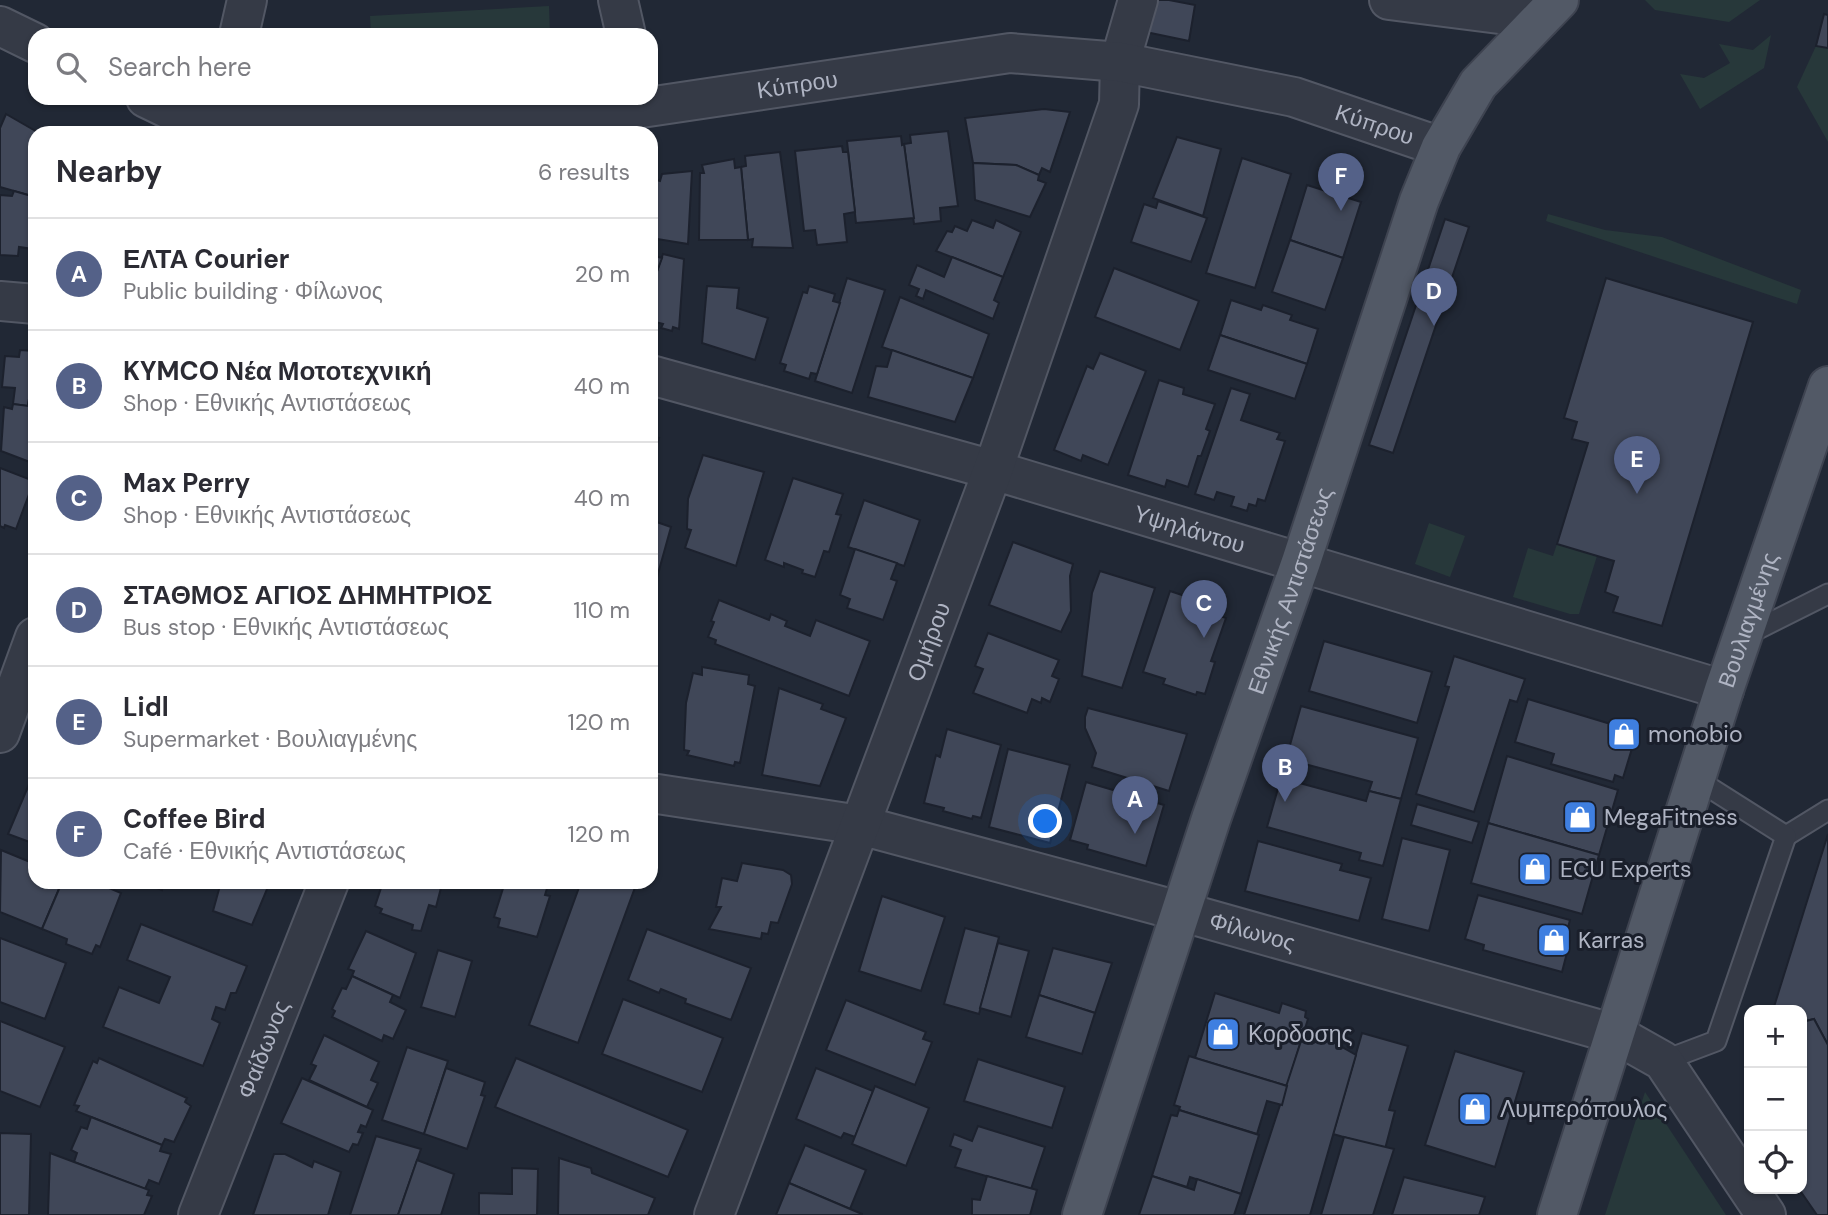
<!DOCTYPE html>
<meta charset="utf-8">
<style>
:root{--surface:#fff;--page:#f2f2f3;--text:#2b2b33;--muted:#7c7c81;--line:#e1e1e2;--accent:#546188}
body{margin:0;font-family:"DM Sans",sans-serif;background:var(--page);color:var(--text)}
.controls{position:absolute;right:21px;bottom:21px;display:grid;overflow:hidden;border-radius:14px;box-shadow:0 2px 5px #0004}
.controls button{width:63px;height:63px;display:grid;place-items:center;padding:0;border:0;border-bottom:2px solid var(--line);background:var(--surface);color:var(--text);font:35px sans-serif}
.you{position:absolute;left:1046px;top:822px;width:24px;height:24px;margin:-18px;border:5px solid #fff;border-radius:50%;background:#1a73e8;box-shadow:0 0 0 10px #1a73e833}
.badge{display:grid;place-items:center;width:46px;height:46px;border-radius:50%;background:var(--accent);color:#fff;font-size:23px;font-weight:700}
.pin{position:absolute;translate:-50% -58px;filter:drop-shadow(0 2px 4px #0008)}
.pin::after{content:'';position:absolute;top:37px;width:24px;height:21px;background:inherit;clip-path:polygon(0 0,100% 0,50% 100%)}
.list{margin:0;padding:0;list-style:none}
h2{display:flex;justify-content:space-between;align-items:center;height:91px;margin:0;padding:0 28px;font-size:30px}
h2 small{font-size:23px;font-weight:400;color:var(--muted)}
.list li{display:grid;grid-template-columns:46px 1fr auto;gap:21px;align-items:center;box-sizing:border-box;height:112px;padding:0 28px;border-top:2px solid var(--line)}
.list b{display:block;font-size:26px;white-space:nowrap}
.list p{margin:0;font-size:23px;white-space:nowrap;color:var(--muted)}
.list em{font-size:23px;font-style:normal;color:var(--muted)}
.icon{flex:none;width:38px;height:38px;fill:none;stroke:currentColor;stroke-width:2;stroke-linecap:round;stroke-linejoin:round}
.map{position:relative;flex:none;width:1828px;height:1215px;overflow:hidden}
.search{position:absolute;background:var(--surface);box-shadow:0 2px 5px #0004;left:28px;top:28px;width:630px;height:77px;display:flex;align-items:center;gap:18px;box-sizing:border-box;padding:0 24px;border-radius:21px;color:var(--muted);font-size:26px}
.panel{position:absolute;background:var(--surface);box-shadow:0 2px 5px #0004;left:28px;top:126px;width:630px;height:763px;border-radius:21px}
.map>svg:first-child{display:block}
.green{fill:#27383a}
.building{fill:#404758;stroke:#1c212d;stroke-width:2}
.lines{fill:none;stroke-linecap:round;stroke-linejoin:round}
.service-casing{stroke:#525764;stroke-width:23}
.minor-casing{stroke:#525764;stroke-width:42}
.tertiary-casing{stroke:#525764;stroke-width:42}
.primary-casing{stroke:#3e4350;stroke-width:42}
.service{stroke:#353a46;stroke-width:19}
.minor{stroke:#353a46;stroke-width:38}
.tertiary{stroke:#353a46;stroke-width:38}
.primary{stroke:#525966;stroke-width:38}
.labels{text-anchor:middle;stroke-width:6;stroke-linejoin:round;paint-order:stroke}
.street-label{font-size:23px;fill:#afb4c3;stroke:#1a1f2b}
.poi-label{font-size:23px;fill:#afb4c3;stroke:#1a1f2b;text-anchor:start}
</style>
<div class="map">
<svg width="1828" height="1215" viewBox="0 0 1828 1215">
<rect width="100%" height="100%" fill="#212835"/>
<g class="green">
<path d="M1645,0H1760L1729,22L1655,10Z"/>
<path d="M549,6L550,35H371L370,16Z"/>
<path d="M1771,35L1764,68L1700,109L1680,74L1704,78L1730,63L1719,44L1753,50Z"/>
<path d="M1816,46L1828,48V142L1797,87Z"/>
<path d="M1548,214L1605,230L1662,237L1801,290L1797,304L1546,221Z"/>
<path d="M1429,523L1465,536L1450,577L1415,564Z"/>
<path d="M1557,544L1597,556L1579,614H1570L1513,597L1528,548L1553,556Z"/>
<path d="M1645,1092L1726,1215H1605Z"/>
</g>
<g class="building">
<path d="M1148,0H1169L1195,5L1189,41L1141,31Z"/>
<path d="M1824,14L1828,15V48L1816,46Z"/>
<path d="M1044,109L1070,112L1050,172L1042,168L1039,175L1016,165L973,163L965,118Z"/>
<path d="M6,114L39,133H35V197L0,187V128Z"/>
<path d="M948,131L958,206L940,208L941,221L914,224L904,144L911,143L910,135Z"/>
<path d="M901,136L902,145L904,144L914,218L856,223L847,141Z"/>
<path d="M1177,137L1221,149L1203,216L1153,198Z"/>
<path d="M842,146L843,152H848L855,212L844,214L847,242L817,245L815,230L804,231L795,151Z"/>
<path d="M780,152L793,248L752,247L753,239L748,240L741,167L746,166L745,156Z"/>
<path d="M1242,158L1291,174L1255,288L1206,273Z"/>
<path d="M734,159L735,168L741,167L748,240H699L700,173H704L702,165Z"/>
<path d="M973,163L1016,165L1039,175L1038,180L1046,183L1030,217L975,200Z"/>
<path d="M692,171L688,244L651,238V178L660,181L662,174Z"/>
<path d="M1307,185L1361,202L1343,258L1290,240Z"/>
<path d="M14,191L35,197L33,249L19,247L18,256L0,255V195L12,196Z"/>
<path d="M1158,201L1207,218L1191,262L1131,242L1144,204L1156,208Z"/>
<path d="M1445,219L1469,227L1393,453L1369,445Z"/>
<path d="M972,220L993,228L996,220L1021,232L1003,277L936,251L947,231L952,232L955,226L967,231Z"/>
<path d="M1290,240L1343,258L1325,310L1272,292Z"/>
<path d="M663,254L684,259L679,329L673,327L672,331L661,328L663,324L651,321V288Z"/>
<path d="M651,255L662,258L651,288Z"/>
<path d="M952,257L1003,277L994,300L999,303L993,319L926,290L923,299L916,296L919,289L909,285L917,265L944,277Z"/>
<path d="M1114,268L1199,301L1180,350L1095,317Z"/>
<path d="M847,278L885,290L852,393L815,381Z"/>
<path d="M1606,278L1753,322L1662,626L1613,612L1618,597L1605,592L1614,561L1557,544L1588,443L1572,439L1577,422L1564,418Z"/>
<path d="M707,286L739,288L737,308L768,318L755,360L702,343Z"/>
<path d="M809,286L835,294L833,301L840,303L817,374L811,373L809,379L784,371L786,365L780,363L803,292L807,293Z"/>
<path d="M900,297L989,334L973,378L882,347Z"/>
<path d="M1231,300L1261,310L1263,305L1292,315L1290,320L1318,329L1307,364L1220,335Z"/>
<path d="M1220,335L1307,364L1295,399L1208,370Z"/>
<path d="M20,350L35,351V402L29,399L28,406L13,404L15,388L2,387L5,356L19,357Z"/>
<path d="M892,350L973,378L955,422L868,397L876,366L887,367Z"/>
<path d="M1100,353L1146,371L1108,465L1083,455L1081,461L1054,450L1087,366L1093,369Z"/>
<path d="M1159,380L1184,388L1183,394L1215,404L1206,429L1210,431L1201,456H1198L1188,487L1167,480L1165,487L1128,475Z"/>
<path d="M1231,388L1250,394L1241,420L1280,433L1277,439L1285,441L1265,501L1258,499L1256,506L1249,504L1247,511L1231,506L1234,497L1217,492L1214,500L1195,494Z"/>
<path d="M29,399L35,402V464L1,451L4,407L12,409L13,404L28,406Z"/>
<path d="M651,436L659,438L651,462Z"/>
<path d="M703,455L764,472L736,566L685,548L691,530L687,529L688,499Z"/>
<path d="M0,468L34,481L16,529L5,525L4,528L0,526Z"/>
<path d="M793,478L843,494L836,514L841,515L829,552L824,551L815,577L802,573L803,570L784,563V567L765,560Z"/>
<path d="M864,500L920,520L904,566L848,547Z"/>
<path d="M651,520L671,527L656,581L651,580Z"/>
<path d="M1013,542L1073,564L1070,576L1071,611L1061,632L989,605Z"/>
<path d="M855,549L897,563L891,579L897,581L883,620L847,608L850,599L840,595Z"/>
<path d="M1100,571L1155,588L1122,688L1082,676L1092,593Z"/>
<path d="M1170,591L1194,599L1192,606L1226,618L1211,661L1215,662L1205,694L1197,692L1196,695L1163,684L1165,679L1143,672Z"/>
<path d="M719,600L769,620L771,614L787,621L785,626L810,636L816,620L870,641L849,696L715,644L716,640L708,637L714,622L711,621Z"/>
<path d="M988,633L1059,660L1052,676L1059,679L1050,702L1042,698L1041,703L1032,699L1027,713L973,693L983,669L975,666Z"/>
<path d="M1324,641L1432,672L1417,723L1309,691Z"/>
<path d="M1454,656L1525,679L1517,702L1510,700L1474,812L1416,794L1449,687L1445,686Z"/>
<path d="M702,667L749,675L748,684L755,686L740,763L735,762L734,766L687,755L689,751L684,750L686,703L693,673L702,675Z"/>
<path d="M651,688L656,690L655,752H651Z"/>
<path d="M779,688L823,704L821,709L846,718L820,786L762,775Z"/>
<path d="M1528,699L1637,732L1623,778L1615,775L1613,782L1551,764L1554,754L1515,742Z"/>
<path d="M1301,706L1418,738L1401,799L1369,791L1372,782L1286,759Z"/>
<path d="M1088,708L1187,734L1169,791L1092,767L1096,753L1085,728V717Z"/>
<path d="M947,729L1001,745L981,818L973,816L972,819L943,811L944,808L924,803L936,755L940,757Z"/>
<path d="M1008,749L1070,765L1050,843L989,827Z"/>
<path d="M1507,756L1618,790L1599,855L1488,823Z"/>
<path d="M35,770V844L8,834Z"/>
<path d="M1281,778L1366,801L1369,791L1401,799L1383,866L1359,860L1361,853L1267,827Z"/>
<path d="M1086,782L1164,805L1146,866L1087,849L1088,845L1070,840Z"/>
<path d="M1417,804L1479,822L1472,843L1411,825Z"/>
<path d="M1488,823L1599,855L1582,914L1471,883Z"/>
<path d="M1828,834V1045L1814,1019L1802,1022V1010H1773Z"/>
<path d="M1402,838L1450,850L1429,931L1382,919Z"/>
<path d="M1258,841L1342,864L1340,870L1371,878L1359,921L1245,891Z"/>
<path d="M1,850L35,864V882H62L42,929L0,912Z"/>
<path d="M742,863L783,870L791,875L792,884L778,923L771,922L768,934L762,933L761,939L709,929L721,907H716L722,878L737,881Z"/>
<path d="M62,882H95L121,893L100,947L96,945L92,954L66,944L67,939L42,929Z"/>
<path d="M142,882H163L162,890Z"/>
<path d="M221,882H270L252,925L213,911Z"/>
<path d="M383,882H437L442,884L436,907L429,905L421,931L412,930L413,925L380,913L382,909L375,906Z"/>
<path d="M505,882H549L545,895L550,896L537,937L498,927L500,919L494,917Z"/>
<path d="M581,882H637L578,1043L529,1025Z"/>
<path d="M1478,895L1570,920L1565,939L1570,941L1562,972L1483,950L1484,945L1465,939Z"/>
<path d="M882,896L945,917L921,991L859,971Z"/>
<path d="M141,924L247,966L236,993H231L225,1010L216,1007L212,1019L220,1023L203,1066L103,1027L119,987L159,1003L170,977L127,960Z"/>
<path d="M965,928L999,937L979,1014L944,1004Z"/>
<path d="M647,929L751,968L731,1020L685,1003L686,999L661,989L659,993L628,980Z"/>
<path d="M366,931L416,953L400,998L352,976L354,971L348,969Z"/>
<path d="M0,938L66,963L45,1019L0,1002Z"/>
<path d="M998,943L1029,951L1011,1017L980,1008Z"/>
<path d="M1053,948L1112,963L1095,1013L1039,995Z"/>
<path d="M438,950L472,961L455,1017L421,1007Z"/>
<path d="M352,976L393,995L390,1002L406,1010L393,1039L384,1035L382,1041L332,1017L335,1011L332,1009L342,988L346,989Z"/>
<path d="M1215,993L1279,1013L1282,1003L1306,1011L1305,1017L1308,1019L1287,1086L1195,1058Z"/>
<path d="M1039,995L1095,1013L1082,1054L1026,1037Z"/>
<path d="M623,999L723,1038L702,1092L602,1054Z"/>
<path d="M846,1000L926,1032L923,1039L932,1042L915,1085L826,1050Z"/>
<path d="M1814,1019L1828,1045V1215H1817L1799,1189H1802V1022Z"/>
<path d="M0,1021L65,1047L40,1107L0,1091Z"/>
<path d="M1362,1033L1408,1046L1389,1110L1395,1111L1385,1149L1333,1134Z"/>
<path d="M324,1035L379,1062L371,1080L378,1083L367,1107L309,1080L316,1066L311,1064Z"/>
<path d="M1319,1040L1333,1042L1356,1055L1310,1215H1244L1301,1041L1312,1044Z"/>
<path d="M407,1047L448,1061L424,1134L382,1120Z"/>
<path d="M1455,1051L1524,1072L1495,1167L1425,1145Z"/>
<path d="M1189,1056L1287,1086L1282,1105L1267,1101L1257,1134L1179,1110L1180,1107L1174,1105Z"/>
<path d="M99,1058L187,1098L185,1102L191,1106L174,1142L165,1139L162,1145L76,1111L79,1106L74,1105L93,1061L97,1063Z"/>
<path d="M516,1058L688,1130L668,1177L495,1107Z"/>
<path d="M978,1059L1065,1087L1052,1128L964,1101Z"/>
<path d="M446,1068L485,1082L481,1095L485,1096L467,1149L424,1134Z"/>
<path d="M816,1068L873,1091L855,1137L844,1133L841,1138L796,1119Z"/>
<path d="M302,1078L373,1110L366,1127L361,1125L358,1132L363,1133L358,1145L353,1144L349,1152L281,1123Z"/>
<path d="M875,1086L929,1108L906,1166L852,1144Z"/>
<path d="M1179,1110L1259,1135L1241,1194L1190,1177L1187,1187L1152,1176L1171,1115L1177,1116Z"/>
<path d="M91,1117L162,1145L160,1151L171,1154L159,1184L149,1180L145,1189L74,1162L77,1153L71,1150L81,1127L87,1129Z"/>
<path d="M978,1126L1045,1147L1031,1189L955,1167L961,1150L950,1146L954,1134L972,1141Z"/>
<path d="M0,1133L31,1134L29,1215H0Z"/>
<path d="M376,1136L421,1149L398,1215H350Z"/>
<path d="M1344,1137L1394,1149L1373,1215H1321Z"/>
<path d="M805,1145L866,1170L850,1209L789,1183Z"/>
<path d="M50,1153L149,1190L147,1195L152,1196L144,1215H48Z"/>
<path d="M274,1154H285L312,1167L314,1161L341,1172L328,1215H253Z"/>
<path d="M559,1158L591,1168L592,1173L655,1198L648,1215H558Z"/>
<path d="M417,1160L454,1174L441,1215H398Z"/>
<path d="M512,1168L538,1169L537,1215H479V1193L512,1194Z"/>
<path d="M987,1176L1037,1190L1030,1215H972V1199L980,1200Z"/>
<path d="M1152,1176L1194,1190L1197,1179L1241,1194L1234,1215H1139Z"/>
<path d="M1404,1177L1485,1197L1479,1215H1392Z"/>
<path d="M789,1183L862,1214V1215H776Z"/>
</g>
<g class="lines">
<g class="service-casing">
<g id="service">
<path d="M1744,636L1828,594"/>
<path d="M1786,836L1828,810"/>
<path d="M1663,1061L1716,1041L1786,836L1696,779"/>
</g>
</g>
<g class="minor-casing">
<g id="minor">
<path d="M618,0L626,35"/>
<path d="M1389,0L1540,19"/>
<path d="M239,35L247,0"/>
<path d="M215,133L224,98"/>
<path d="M0,301L35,304"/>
<path id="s1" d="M651,375L993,470L1724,690"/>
<path d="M0,733L35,637"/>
<path id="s2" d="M651,793L860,825L1183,912L1615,1034L1663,1061L1766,1215"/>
<path id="s3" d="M198,1215L329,882"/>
<path id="s4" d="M714,1215L993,470L1119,104L1120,62L1138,0"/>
</g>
</g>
<g class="tertiary-casing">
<g id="tertiary">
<path d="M0,26L35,43"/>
<path id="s5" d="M146,98L175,112L218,123L621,111L1010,53L1120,62L1294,97L1441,147"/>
</g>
</g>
<g class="primary-casing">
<g id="primary">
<path id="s6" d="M1082,1215L1211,819L1301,562L1419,201L1441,147L1478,84L1559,0"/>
<path id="s7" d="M1557,1215L1724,690L1828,386"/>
</g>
</g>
<use href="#service" class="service"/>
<use href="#minor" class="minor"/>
<use href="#tertiary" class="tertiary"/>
<use href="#primary" class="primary"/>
</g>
<defs>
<g id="shop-square" transform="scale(1.75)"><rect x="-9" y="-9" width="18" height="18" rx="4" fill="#3f7fe0" stroke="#1a1f2b"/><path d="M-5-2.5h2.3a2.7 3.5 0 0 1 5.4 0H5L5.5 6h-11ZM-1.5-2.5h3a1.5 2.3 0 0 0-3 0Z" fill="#fff"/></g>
</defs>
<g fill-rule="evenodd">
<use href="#shop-square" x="1624" y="734"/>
<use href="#shop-square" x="1580" y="817"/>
<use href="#shop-square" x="1535" y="869"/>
<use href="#shop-square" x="1554" y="940"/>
<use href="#shop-square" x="1223" y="1034"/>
<use href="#shop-square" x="1475" y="1109"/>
</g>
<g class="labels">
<g class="street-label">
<text dy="8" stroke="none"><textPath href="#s5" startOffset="658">Κύπρου</textPath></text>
<text dy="8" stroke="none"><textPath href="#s5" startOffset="1246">Κύπρου</textPath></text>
<text dy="8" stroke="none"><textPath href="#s1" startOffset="560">Υψηλάντου</textPath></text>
<text dy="8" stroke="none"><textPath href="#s6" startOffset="658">Εθνικής Αντιστάσεως</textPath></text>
<text dy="8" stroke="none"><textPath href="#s7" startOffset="625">Βουλιαγμένης</textPath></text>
<text dy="8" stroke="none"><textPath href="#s4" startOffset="612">Ομήρου</textPath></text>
<text dy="8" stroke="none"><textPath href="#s2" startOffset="618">Φίλωνος</textPath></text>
<text dy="8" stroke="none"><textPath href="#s3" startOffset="178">Φαίδωνος</textPath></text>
</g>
<g class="poi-label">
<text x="1648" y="742">monobio</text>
<text x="1604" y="825">MegaFitness</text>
<text x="1560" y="877">ECU Experts</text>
<text x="1578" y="948">Karras</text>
<text x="1248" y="1042">Κορδοσης</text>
<text x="1500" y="1117">Λυμπερόπουλος</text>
</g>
</g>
</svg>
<div class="controls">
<button>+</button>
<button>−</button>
<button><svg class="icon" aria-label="locate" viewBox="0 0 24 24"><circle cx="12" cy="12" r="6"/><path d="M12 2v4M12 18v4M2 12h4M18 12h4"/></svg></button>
</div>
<div class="you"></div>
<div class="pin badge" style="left:1135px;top:834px">A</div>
<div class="pin badge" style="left:1285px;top:802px">B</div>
<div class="pin badge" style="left:1204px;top:638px">C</div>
<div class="pin badge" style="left:1434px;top:326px">D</div>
<div class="pin badge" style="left:1637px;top:494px">E</div>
<div class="pin badge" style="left:1341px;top:211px">F</div>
<div class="search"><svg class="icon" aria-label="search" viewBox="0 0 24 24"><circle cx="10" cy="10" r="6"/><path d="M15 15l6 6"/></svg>Search here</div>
<section class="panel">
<h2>Nearby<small>6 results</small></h2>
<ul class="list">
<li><span class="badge">A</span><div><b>ΕΛΤΑ Courier</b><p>Public building · Φίλωνος</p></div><em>20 m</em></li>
<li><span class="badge">B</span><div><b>KYMCO Νέα Μοτοτεχνική</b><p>Shop · Εθνικής Αντιστάσεως</p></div><em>40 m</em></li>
<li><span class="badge">C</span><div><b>Max Perry</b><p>Shop · Εθνικής Αντιστάσεως</p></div><em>40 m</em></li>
<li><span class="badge">D</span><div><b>ΣΤΑΘΜΟΣ ΑΓΙΟΣ ΔΗΜΗΤΡΙΟΣ</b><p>Bus stop · Εθνικής Αντιστάσεως</p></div><em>110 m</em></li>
<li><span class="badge">E</span><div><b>Lidl</b><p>Supermarket · Βουλιαγμένης</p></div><em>120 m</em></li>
<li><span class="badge">F</span><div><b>Coffee Bird</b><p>Café · Εθνικής Αντιστάσεως</p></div><em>120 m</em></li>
</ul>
</section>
</div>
